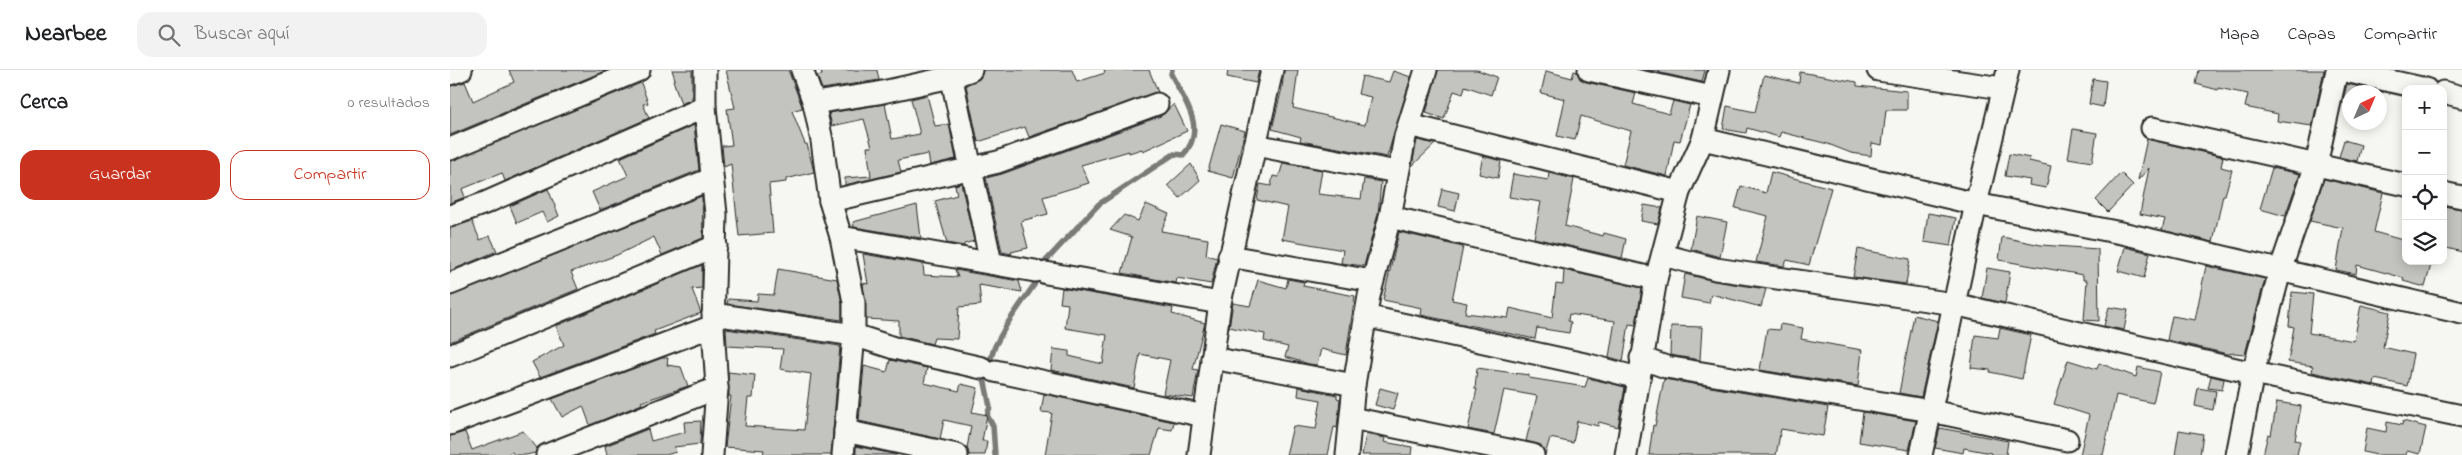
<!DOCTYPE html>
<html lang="es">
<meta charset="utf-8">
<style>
:root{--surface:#fff;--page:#f2f2f2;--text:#202124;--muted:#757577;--line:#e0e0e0;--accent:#c8321e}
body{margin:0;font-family:"Indie Flower",sans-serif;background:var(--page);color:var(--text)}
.controls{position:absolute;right:15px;top:15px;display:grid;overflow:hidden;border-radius:10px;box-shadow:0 2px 12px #0003}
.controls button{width:45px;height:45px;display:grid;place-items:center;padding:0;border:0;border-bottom:1px solid var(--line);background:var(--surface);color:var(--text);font:25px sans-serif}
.compass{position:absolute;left:1892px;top:15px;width:45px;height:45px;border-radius:50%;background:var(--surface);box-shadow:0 2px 12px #0003;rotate:44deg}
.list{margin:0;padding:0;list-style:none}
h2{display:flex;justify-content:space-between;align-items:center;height:65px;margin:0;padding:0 20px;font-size:21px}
h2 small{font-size:16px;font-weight:400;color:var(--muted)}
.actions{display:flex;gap:10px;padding:15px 20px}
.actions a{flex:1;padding:11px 0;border:1px solid var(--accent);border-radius:15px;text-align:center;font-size:18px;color:var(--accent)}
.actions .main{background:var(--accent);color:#fff}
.icon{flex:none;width:28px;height:28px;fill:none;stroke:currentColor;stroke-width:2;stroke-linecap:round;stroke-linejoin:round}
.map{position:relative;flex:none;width:2012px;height:385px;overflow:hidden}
header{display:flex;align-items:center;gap:30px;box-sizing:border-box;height:70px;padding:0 25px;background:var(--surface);border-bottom:1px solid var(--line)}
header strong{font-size:24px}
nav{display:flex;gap:28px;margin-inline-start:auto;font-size:18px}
.search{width:350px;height:45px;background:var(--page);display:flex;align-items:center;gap:12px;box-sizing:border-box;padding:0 18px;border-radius:15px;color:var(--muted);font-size:19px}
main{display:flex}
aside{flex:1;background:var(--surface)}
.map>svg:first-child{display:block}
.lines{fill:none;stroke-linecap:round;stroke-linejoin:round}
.stream{stroke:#7a7a78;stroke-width:5.5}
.building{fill:#c3c3c0;stroke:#2b2b2b}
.minor-casing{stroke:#2b2b2b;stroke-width:25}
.minor{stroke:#f6f6f2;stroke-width:21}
</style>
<header>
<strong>Nearbee</strong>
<div class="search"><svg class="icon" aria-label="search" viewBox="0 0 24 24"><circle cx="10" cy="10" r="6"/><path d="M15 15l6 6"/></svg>Buscar aquí</div>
<nav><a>Mapa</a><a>Capas</a><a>Compartir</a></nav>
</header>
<main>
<aside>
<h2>Cerca<small>0 resultados</small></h2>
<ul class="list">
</ul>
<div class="actions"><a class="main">Guardar</a><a>Compartir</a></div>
</aside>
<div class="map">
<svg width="2012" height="385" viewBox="0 0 2012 385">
<rect width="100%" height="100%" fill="#f6f6f2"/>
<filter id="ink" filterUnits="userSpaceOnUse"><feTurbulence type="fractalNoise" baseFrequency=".02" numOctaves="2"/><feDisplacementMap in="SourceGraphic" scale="10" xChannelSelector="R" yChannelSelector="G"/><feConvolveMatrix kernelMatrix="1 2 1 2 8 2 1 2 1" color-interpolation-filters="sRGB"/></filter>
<g filter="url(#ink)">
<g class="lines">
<path class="stream" d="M545,385L543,356L537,345L540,337L534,308L545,276L557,254L584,215L594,193L649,134L724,84L733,85C758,59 734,30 721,4L722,0"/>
</g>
<g class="building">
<path d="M59,0H157L0,65V16L15,12L23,31L64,12Z"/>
<path d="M222,0H242V29L231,34L223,10L225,9Z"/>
<path d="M276,0H338L352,36V38L342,41L355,74H357L364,102L336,109V112L319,114L323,163L289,166L281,94L274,97L272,76L282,75L277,39L285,38Z"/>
<path d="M371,0H427L429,10L372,19L367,6L372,5Z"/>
<path d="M533,0H622L627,12L655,3L654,0H699L708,22L579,67L575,57L528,72L516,15L530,8Z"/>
<path d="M778,0H809L806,13L777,7Z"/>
<path d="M834,0H848L843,38L915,55L921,27L908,24L912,6L939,12L943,1L961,7L937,87L850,71L851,67L822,59L832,18Z"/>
<path d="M988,0H1027L1047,7L1041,25L1015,16L1013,24L1004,21L994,49L976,43Z"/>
<path d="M1197,0H1255L1252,12Z"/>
<path d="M1749,0H1874L1862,56L1827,51L1828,44L1795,37L1798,24L1768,18V20L1746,14Z"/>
<path d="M1096,1L1122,8L1124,1L1127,2L1130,9L1136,12L1186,23L1183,34L1219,44L1223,31L1240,35L1230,71L1224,70L1217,106L1173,95L1181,61L1131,46L1125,70L1107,66L1115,29L1091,23Z"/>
<path d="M1350,2L1407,12V16L1457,21V40H1436L1432,75L1422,73L1421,86L1401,83L1378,74L1331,62L1329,67L1297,58L1296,63L1273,59L1277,36L1305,42L1314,5L1349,13Z"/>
<path d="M1643,9L1656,11L1653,37L1639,34Z"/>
<path d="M191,13L198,33L193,34L199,48L55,111L52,103L12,119L15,127L0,133V91Z"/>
<path d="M1897,14L1934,22H1900V35L1892,33Z"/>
<path d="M477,25L485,56L499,54L506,89L480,95L478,84L448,90L451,102L395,115V108L421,106L417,77H422L414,49L382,56L379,43L435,34L442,69L470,64L461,29Z"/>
<path d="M724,34L737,61L693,81L692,79L679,83V81L631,95L639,113L593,127L598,144L571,151L578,178L561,182L562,184L552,182L536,108L552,104L711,46Z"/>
<path d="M771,54L795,61L783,108L758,101Z"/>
<path d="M244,55L249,100L150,140L142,122L178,106L170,88Z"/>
<path d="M1623,59L1647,63L1642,92L1618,88Z"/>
<path d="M1697,69L1773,87L1771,97L1782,100L1775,125H1773L1763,172L1712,160L1715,149L1690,144L1699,98L1688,110Z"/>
<path d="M967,70L985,74L962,96Z"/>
<path d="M1894,70L1911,75L1907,91L1889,87Z"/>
<path d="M1559,84L1580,88L1579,91L1601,96L1596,118L1579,115L1580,110L1555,106Z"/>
<path d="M1033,86L1051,91L1048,108L1029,104Z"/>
<path d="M833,93L872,100L868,124L911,129L914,109L931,112L928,144L914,196L891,193L893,180L832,169L838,137L807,130L810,114L821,116L823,106L829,107Z"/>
<path d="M741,94L750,110L730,128L718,115Z"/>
<path d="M1822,98L1850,104L1835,146L1810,139Z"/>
<path d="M1321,102L1381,118L1359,195L1337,190L1334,196L1306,192L1318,146L1285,138L1291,116L1316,123Z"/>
<path d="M1099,103L1124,109L1115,156L1153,166L1154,163L1176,169L1172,188L1084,168L1091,132L1059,127L1063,104L1098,110Z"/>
<path d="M1671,103L1683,115L1658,142L1646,130Z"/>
<path d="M1874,109L1933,123L1924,162L1956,171V191H1982L1975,217L1953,211L1954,208L1907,195L1906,204L1886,200L1893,158L1860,151Z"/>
<path d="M511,113L524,171L514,174V176L497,173L485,131L507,125L505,115Z"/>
<path d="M98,119L109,146L97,152L92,142L67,153L60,136Z"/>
<path d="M992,119L1009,123L1005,141L988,137Z"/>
<path d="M252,126L253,168L212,185L204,167L167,185L121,202L128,219L0,272V226Z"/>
<path d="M696,134L719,144L711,161L758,169L756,185L767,188L761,214L727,208L726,213L672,203L682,167L660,160L674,145L688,151Z"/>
<path d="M467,135L471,168L404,157L403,152Z"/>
<path d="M1194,135L1212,138L1208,154L1191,151Z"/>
<path d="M1993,136L2012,139V182L1993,177Z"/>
<path d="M1478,143L1506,148L1501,176L1474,172Z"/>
<path d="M1247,146L1277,152L1270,187L1241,179Z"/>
<path d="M22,151L30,170L40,166L47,181L0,201V158Z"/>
<path d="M949,162L1013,177L1002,230L1017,233L1015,243L1058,248L1060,238L1102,248L1106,214L1113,215L1114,200L1192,218L1186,255L1179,254L1173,291L1159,287L1165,251L1119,244L1118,251L1121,252L1119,263L1087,258L1085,269L971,245L972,238L933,230Z"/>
<path d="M1552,167L1591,175L1648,179L1649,251L1634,250L1637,210H1633V205L1549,190Z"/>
<path d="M1675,177L1700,183L1694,208L1668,201Z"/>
<path d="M1408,179L1460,189L1456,214L1403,207Z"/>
<path d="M413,184L473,194L474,205L508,207L505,200L569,211L572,222L529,215L531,235L509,237L507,269L484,268L482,274L449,266V251L416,249L413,213L418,214Z"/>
<path d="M252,195V218L242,219L251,243L204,261L205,264L90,307L82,292L114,275L106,256Z"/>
<path d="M1756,196L1815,209L1795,284L1784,283L1778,284L1717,270L1722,246L1745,250Z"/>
<path d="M1537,198L1560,202L1555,233L1532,228Z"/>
<path d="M328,199L387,209L392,233V250L277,234L278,229L307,231L308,224L324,225Z"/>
<path d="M1235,204L1264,211L1316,219L1311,237L1261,224L1259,233L1231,228Z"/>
<path d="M838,209L854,212L853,216L905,226L896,285L871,279L867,295L859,294L835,287L838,277L814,271L815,264L779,257L783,233L800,236L808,210L836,218Z"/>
<path d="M612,218L723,238L722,244L755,253L743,299L748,300L743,328L713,324L720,290L690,284L684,318L601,300L603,279L619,281V286L653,294L657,265L615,258L618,234L610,233Z"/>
<path d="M1842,222L1863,224L1859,263L1904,271L1911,235L1940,242L1933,277L1963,284L1957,316L1925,309L1924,315L1919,314L1862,302L1863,296L1838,292L1844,257L1839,256Z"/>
<path d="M1659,237L1678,240L1674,260L1654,256Z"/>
<path d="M1464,245L1488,251L1471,327L1449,323Z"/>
<path d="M1330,254L1353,258L1351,269L1412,280L1408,316L1310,300L1317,259L1329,260Z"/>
<path d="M1221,256L1252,257L1250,290L1220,285Z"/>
<path d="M1550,258L1581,265L1572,309L1540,302L1541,300L1521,298L1525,265L1548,268Z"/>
<path d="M276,259L390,276L381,385H313L314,380L275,377L281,326H279L278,302L305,305L303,328H298L295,356L354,360L361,304L330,299L333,279L277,276Z"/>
<path d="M212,288H218L217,295L231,297L238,316L191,332L192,334L140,355L133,336L112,347L102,329Z"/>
<path d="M440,290L477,298L474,313L509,321L511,314L528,318L522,342L537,345L532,371H537L535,385H519L517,378L521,356L494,350L490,369L409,351L414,296L437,302Z"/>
<path d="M1618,290L1647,299L1649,293L1686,307L1688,297L1710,302L1703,333L1666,325L1653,385H1630L1639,345L1604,334Z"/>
<path d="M1027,298L1079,305V308L1135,317L1138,308L1175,317L1168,357L1149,352L1148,356L1127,351L1123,373L1100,368L1095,385L1091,375L1076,371L1087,326L1054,320L1044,364L1018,359L1027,319H1025Z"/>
<path d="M1761,306L1774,309L1772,320L1758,318Z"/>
<path d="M1214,309L1378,337L1373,366L1331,359L1326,385H1199L1203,355L1205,356Z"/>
<path d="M849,317L887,325V328L890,329L887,358L884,357L878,385H836L843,356L866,359L871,330L848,326Z"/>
<path d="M930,318L948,323L943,340L925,335Z"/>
<path d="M1748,318L1766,321L1763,340L1745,336Z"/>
<path d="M594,324L724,352L722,360L709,358L701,385H595L602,343L591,342Z"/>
<path d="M1827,332L1851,336L1845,370L1850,371L1847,385H1813L1818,364L1821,365Z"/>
<path d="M1413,342L1466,351L1459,380L1409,372Z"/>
<path d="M251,351L250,374L224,377L226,382L216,385H157L155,376L198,359L201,371L235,362L234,352Z"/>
<path d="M1953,351L1976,357L1970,384L1957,381L1956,385H1927L1913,382L1917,358L1936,362L1937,352L1952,355Z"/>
<path d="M1490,358L1558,371L1556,385H1541V383L1514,378L1513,383L1485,378Z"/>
<path d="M1729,360L1753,364L1750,385H1725Z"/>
<path d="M73,361L87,378L85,383L76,385H65L62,382L56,385H0V366L15,362L22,380Z"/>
<path d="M916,364L935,368L934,372L962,377L961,385H912Z"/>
<path d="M406,376L447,385H406Z"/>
</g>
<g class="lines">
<g class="minor-casing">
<g id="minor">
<path d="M255,0V37L266,144L263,256L267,318L262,385"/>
<path d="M352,0L364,33L372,71L380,131L391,167L404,232V265L393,385"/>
<path d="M500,0L541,193"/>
<path d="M1139,0L1262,27"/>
<path d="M1428,0L1552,18"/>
<path d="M1891,0L1976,19"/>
<path d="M0,4L11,0"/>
<path d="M1993,22L2012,27"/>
<path d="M364,33L428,23L501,7L521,0"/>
<path d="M959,55L1229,122"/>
<path d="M1702,58L1956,115"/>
<path d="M1253,69L1526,134L1676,164L2012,243"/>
<path d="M805,75L947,102"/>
<path d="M0,79L189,0"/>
<path d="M1993,123L2012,127"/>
<path d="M380,131L548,92L707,34"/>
<path d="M0,146L35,133L255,37"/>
<path d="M940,147L1206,209"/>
<path d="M391,167L585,201"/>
<path d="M1213,185L1266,199L1504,234L1803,303L2012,346"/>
<path d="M779,186L922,211"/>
<path d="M596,203L770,233"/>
<path d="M0,214L261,109"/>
<path d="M263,244L404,265L444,278L532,298"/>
<path d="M915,246L1139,295L1188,308"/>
<path d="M0,286L266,176"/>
<path d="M762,288L904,315"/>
<path d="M1191,288L1216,297L1481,341L1617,370"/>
<path d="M545,301L754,346"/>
<path d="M901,348L1083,385"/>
<path d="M0,354L263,256"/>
<path d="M395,361L507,385"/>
<path d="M97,385L267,318"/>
<path d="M749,385L770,233L822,0"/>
<path d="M897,385L904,315L919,226L940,147L955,67L976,0"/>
<path d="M1176,385L1206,209L1229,122L1253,69L1269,0"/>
<path d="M1471,385L1526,134L1558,0"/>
<path d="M1787,385L1803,303L1830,201L1866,95L1887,0"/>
</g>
</g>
<use href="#minor" class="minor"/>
</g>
</g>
</svg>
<div class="controls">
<button>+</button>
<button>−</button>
<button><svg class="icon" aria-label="locate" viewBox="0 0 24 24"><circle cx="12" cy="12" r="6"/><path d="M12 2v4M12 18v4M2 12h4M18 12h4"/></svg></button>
<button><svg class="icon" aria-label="layers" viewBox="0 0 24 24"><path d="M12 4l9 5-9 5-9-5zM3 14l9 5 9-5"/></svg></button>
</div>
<svg class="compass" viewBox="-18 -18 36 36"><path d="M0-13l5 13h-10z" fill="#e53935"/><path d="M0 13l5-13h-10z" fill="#757577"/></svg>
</div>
</main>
